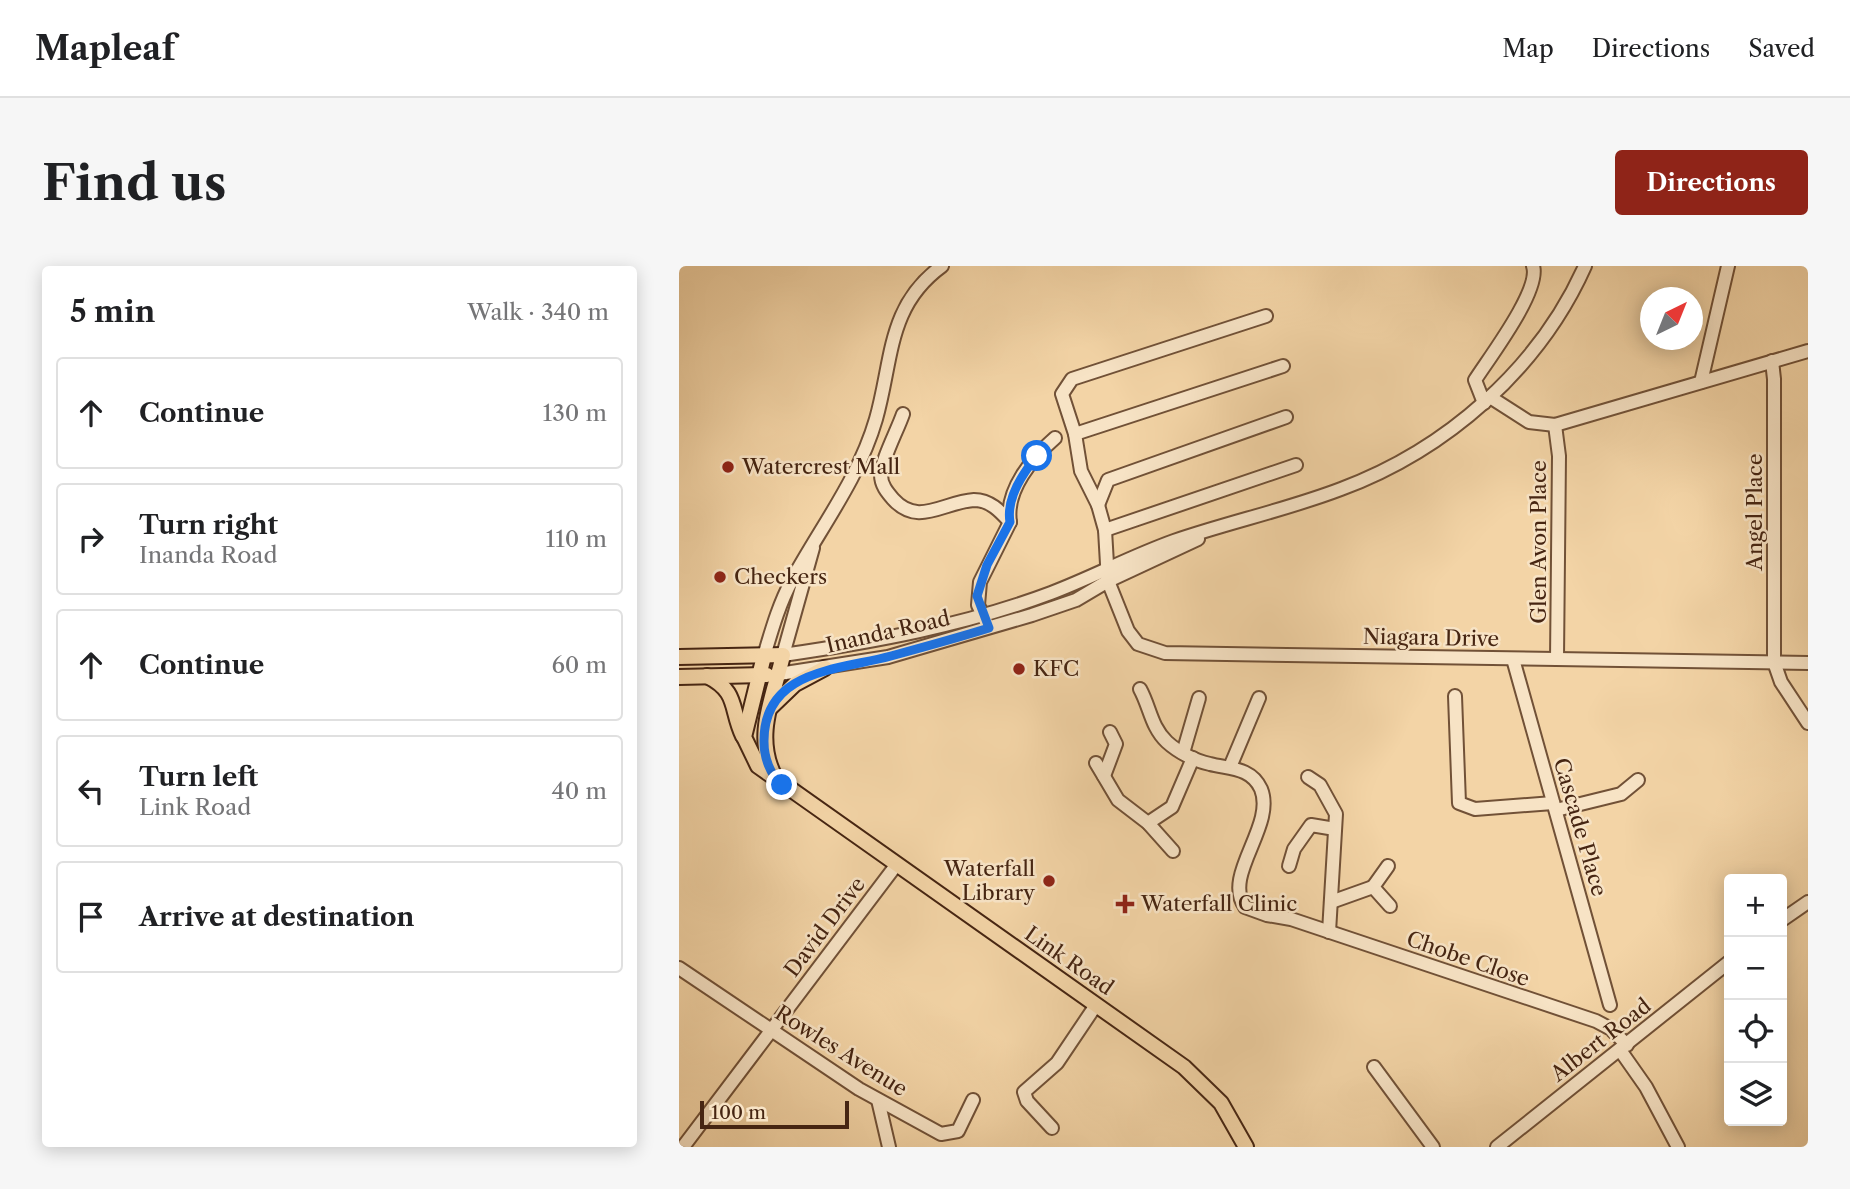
<!DOCTYPE html>
<meta charset="utf-8">
<style>
:root{--surface:#fff;--page:#f6f6f6;--text:#202124;--muted:#757577;--line:#e0e0e0;--accent:#8f2418}
body{margin:0;font-family:"Libre Caslon Text",serif;background:var(--page);color:var(--text)}
.controls{position:absolute;right:21px;bottom:21px;display:grid;overflow:hidden;border-radius:7px;box-shadow:0 4px 18px #0003}
.controls button{width:63px;height:63px;display:grid;place-items:center;padding:0;border:0;border-bottom:2px solid var(--line);background:var(--surface);color:var(--text);font:35px sans-serif}
.compass{position:absolute;left:961px;top:21px;width:63px;height:63px;border-radius:50%;background:var(--surface);box-shadow:0 4px 18px #0003;rotate:43deg}
.scale{position:absolute;left:21px;bottom:18px;width:149px;box-sizing:border-box;padding-left:7px;border:4px solid #462512;border-top:0;font-size:19px;line-height:24px;white-space:nowrap;color:#462512;-webkit-text-stroke:5px #f7e3c5;paint-order:stroke}
.stop{position:absolute;width:21px;height:21px;margin:-16px;border:5px solid #1a73e8;border-radius:50%;background:#fff}
.stop.end{background:#1a73e8;border-color:#fff;box-shadow:0 2px 7px #0008}
.list{margin:0;padding:0;list-style:none}
h2{display:flex;justify-content:space-between;align-items:center;height:91px;margin:0;padding:0 28px;font-size:30px}
h2 small{font-size:23px;font-weight:400;color:var(--muted)}
.list li{display:grid;grid-template-columns:46px 1fr auto;gap:21px;align-items:center;box-sizing:border-box;height:112px;margin:0 14px 14px;padding:0 14px;border:2px solid var(--line);border-radius:7px}
.list b{display:block;font-size:26px;white-space:nowrap}
.list p{margin:0;font-size:23px;white-space:nowrap;color:var(--muted)}
.list em{font-size:23px;font-style:normal;color:var(--muted)}
.icon{flex:none;width:38px;height:38px;fill:none;stroke:currentColor;stroke-width:2;stroke-linecap:round;stroke-linejoin:round}
.map{position:relative;flex:none;width:1129px;height:881px;overflow:hidden;border-radius:7px}
header{display:flex;align-items:center;gap:42px;box-sizing:border-box;height:98px;padding:0 35px;background:var(--surface);border-bottom:2px solid var(--line)}
header strong{font-size:33px}
nav{display:flex;gap:38px;margin-inline-start:auto;font-size:24px}
.intro{display:flex;align-items:center;justify-content:space-between;box-sizing:border-box;height:168px;padding:0 42px}
h1{margin:0;font-size:49px}
.button{padding:18px 32px;border-radius:7px;background:var(--accent);color:#fff;font-size:24px;font-weight:700}
main{display:flex;gap:42px;padding:0 42px}
aside{flex:1;background:var(--surface);border-radius:7px;box-shadow:0 4px 18px #0003}
.map>svg:first-child{display:block}
.lines{fill:none;stroke-linecap:round;stroke-linejoin:round}
.minor-casing{stroke:#715137;stroke-width:16}
.major-casing{stroke:#462512;stroke-width:18}
.minor{stroke:#f7e3c5;stroke-width:12}
.major{stroke:#f3d4a6;stroke-width:14}
.route{stroke:#1a73e8;stroke-width:9}
.poi-dot{fill:#8f2418;stroke:#f7e3c5;stroke-width:2.5}
.labels{text-anchor:middle;stroke-width:5;stroke-linejoin:round;paint-order:stroke}
.poi-label{font-size:21px;fill:#462512;stroke:#f7e3c5;text-anchor:start}
.street-label{font-size:21px;fill:#462512;stroke:#f7e3c5}
</style>
<header>
<strong>Mapleaf</strong>
<nav><a>Map</a><a>Directions</a><a>Saved</a></nav>
</header>
<div class="intro"><h1>Find us</h1><a class="button">Directions</a></div>
<main>
<aside>
<h2>5 min<small>Walk · 340 m</small></h2>
<ul class="list">
<li><svg class="icon" aria-label="ahead" viewBox="0 0 24 24"><path d="M12 20V5M6 11l6-6 6 6"/></svg><div><b>Continue</b></div><em>130 m</em></li>
<li><svg class="icon" aria-label="right" viewBox="0 0 24 24"><path d="M7 20v-9h11M14 6l5 5-5 5"/></svg><div><b>Turn right</b><p>Inanda Road</p></div><em>110 m</em></li>
<li><svg class="icon" aria-label="ahead" viewBox="0 0 24 24"><path d="M12 20V5M6 11l6-6 6 6"/></svg><div><b>Continue</b></div><em>60 m</em></li>
<li><svg class="icon" aria-label="left" viewBox="0 0 24 24"><path d="M17 20v-9H6M10 6l-5 5 5 5"/></svg><div><b>Turn left</b><p>Link Road</p></div><em>40 m</em></li>
<li><svg class="icon" aria-label="arrive" viewBox="0 0 24 24"><path d="M6 21V4h12l-3 4 3 4H6"/></svg><div><b>Arrive at destination</b></div></li>
</ul>
</aside>
<div class="map">
<svg width="1129" height="881" viewBox="0 0 1129 881">
<rect width="100%" height="100%" fill="#f3d4a6"/>
<filter id="stains"><feTurbulence type="fractalNoise" baseFrequency=".00286" numOctaves="4"/><feColorMatrix values="0 0 0 0 .2 0 0 0 0 .09 0 0 0 0 .02 0 0 0 .5 -.17"/></filter>
<radialGradient id="worn" r=".72"><stop offset=".6" stop-color="#630" stop-opacity="0"/><stop offset="1" stop-color="#630" stop-opacity=".3"/></radialGradient>
<g class="lines">
<g class="minor-casing">
<g id="minor">
<path d="M587,50L393,113L383,128L396,168L402,205L419,239L426,264L429,315L449,365L459,378L486,387L1129,397"/>
<path d="M1093,95L1095,113V396L1102,416L1129,457"/>
<path d="M1022,116L1049,0"/>
<path d="M811,131L850,156L876,159L1129,85"/>
<path d="M805,137L796,114C810,92 862,24 854,0"/>
<path d="M224,148C219,163 202,195 202,209C202,219 208,226 214,233C239,261 264,236 295,234C311,234 321,245 331,256"/>
<path d="M876,159L880,190L878,393"/>
<path d="M396,168L604,100"/>
<path d="M419,239L429,214L607,151"/>
<path d="M426,264L617,199"/>
<path d="M134,282L104,389C194,376 287,359 372,327C414,311 453,290 495,275C550,256 607,244 662,223C767,184 860,103 906,0"/>
<path d="M307,356L299,339L301,316L331,256C326,224 354,191 376,172"/>
<path d="M85,390C93,363 100,338 113,314C142,261 180,212 197,153C214,93 208,40 263,0"/>
<path d="M834,393L931,739"/>
<path d="M100,408L209,391L353,349L397,334L429,315L519,273"/>
<path d="M461,423C471,441 472,461 488,476C499,486 516,495 531,498C550,503 572,501 582,523C597,560 543,609 566,641L588,649L612,653L917,755L932,763L948,779"/>
<path d="M776,430L780,537L796,543L874,537"/>
<path d="M504,487L520,432"/>
<path d="M417,497L439,534L469,557L494,585"/>
<path d="M551,501L580,432"/>
<path d="M425,510L437,478L431,466"/>
<path d="M629,511L641,519L657,548L650,666"/>
<path d="M877,544L942,528L959,514"/>
<path d="M469,557L493,541L514,492"/>
<path d="M610,600L615,583L632,559L656,563"/>
<path d="M709,600L694,621L711,640"/>
<path d="M652,636L694,621"/>
<path d="M1103,654L1129,636"/>
<path d="M0,702L180,823L262,868L279,865L294,834"/>
<path d="M941,784L967,821L999,881"/>
<path d="M695,801L754,881"/>
<path d="M199,834L210,881"/>
<path d="M373,862L348,835L345,826L378,797L417,739"/>
<path d="M4,881L218,598"/>
<path d="M818,881L1050,696"/>
</g>
</g>
<g class="major-casing">
<g id="major">
<path d="M85,390L65,471L79,500L505,801L542,837L567,881"/>
<path d="M0,391L104,389C95,430 74,470 96,511"/>
<path d="M28,410C60,426 51,443 64,470"/>
<path d="M0,411L88,409"/>
<path d="M91,442L116,418L146,402"/>
</g>
</g>
<use href="#minor" class="minor"/>
<use href="#major" class="major"/>
</g>
<g class="lines">
<path class="route" d="M103,519C91,509 85,491 85,476C84,403 161,404 212,390C245,381 278,372 310,362L298,330L308,299L331,256C327,233 344,207 358,190"/>
</g>
<g class="poi-dot">
<circle cx="49" cy="201" r="7"/>
<circle cx="41" cy="311" r="7"/>
<circle cx="340" cy="403" r="7"/>
<circle cx="370" cy="615" r="7"/>
<path d="M442.5 627.5h7v7h7v7h-7v7h-7v-7h-7v-7h7z"/>
</g>
<g class="labels">
<g class="poi-label">
<text x="63" y="208">Watercrest Mall</text>
<text x="55" y="318">Checkers</text>
<text x="354" y="410">KFC</text>
<text x="356" y="610" text-anchor="end">Waterfall<tspan x="356" dy="24">Library</tspan></text>
<text x="462" y="645">Waterfall Clinic</text>
</g>
<g class="street-label">
<text transform="translate(1076 246) rotate(-90)" y="7">Angel Place</text>
<text transform="translate(860 276) rotate(-90)" y="7">Glen Avon Place</text>
<text transform="translate(209 366) rotate(-13)" y="7">Inanda Road</text>
<text transform="translate(752 372) rotate(1)" y="7">Niagara Drive</text>
<text transform="translate(901 561) rotate(74)" y="7">Cascade Place</text>
<text transform="translate(146 661) rotate(-53)" y="7">David Drive</text>
<text transform="translate(789 693) rotate(19)" y="7">Chobe Close</text>
<text transform="translate(390 695) rotate(35)" y="7">Link Road</text>
<text transform="translate(922 774) rotate(-38)" y="7">Albert Road</text>
<text transform="translate(162 785) rotate(32)" y="7">Rowles Avenue</text>
</g>
</g>
<rect width="100%" height="100%" filter="url(#stains)"/>
<rect width="100%" height="100%" fill="url(#worn)"/>
</svg>
<div class="controls">
<button>+</button>
<button>−</button>
<button><svg class="icon" aria-label="locate" viewBox="0 0 24 24"><circle cx="12" cy="12" r="6"/><path d="M12 2v4M12 18v4M2 12h4M18 12h4"/></svg></button>
<button><svg class="icon" aria-label="layers" viewBox="0 0 24 24"><path d="M12 4l9 5-9 5-9-5zM3 14l9 5 9-5"/></svg></button>
</div>
<svg class="compass" viewBox="-18 -18 36 36"><path d="M0-13l5 13h-10z" fill="#e53935"/><path d="M0 13l5-13h-10z" fill="#757577"/></svg>
<div class="scale">100 m</div>
<div class="stop" style="left:358px;top:190px"></div>
<div class="stop end" style="left:103px;top:519px"></div>
</div>
</main>
